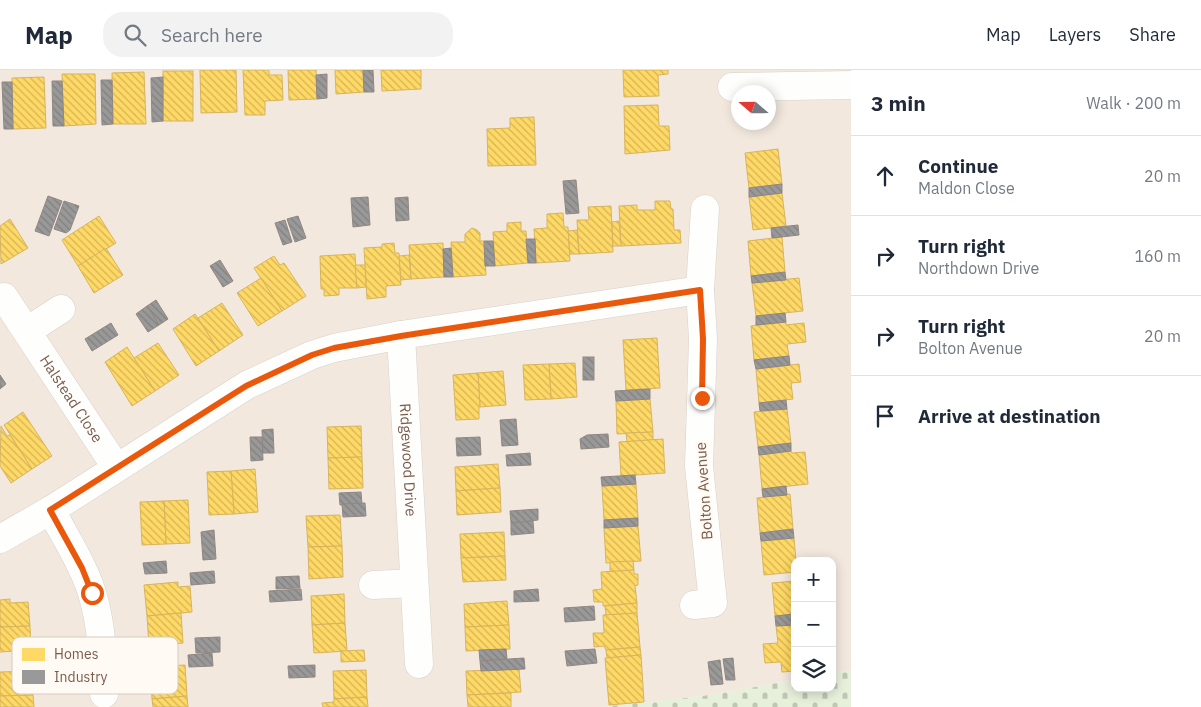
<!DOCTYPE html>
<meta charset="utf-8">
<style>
:root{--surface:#fff;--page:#f2f2f3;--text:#1f2937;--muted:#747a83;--line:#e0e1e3}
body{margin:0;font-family:"IBM Plex Sans",sans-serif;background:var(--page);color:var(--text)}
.controls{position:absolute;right:15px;bottom:15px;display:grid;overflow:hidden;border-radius:10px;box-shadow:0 2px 12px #0003}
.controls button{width:45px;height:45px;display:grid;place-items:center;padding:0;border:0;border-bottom:1px solid var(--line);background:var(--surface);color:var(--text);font:25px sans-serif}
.compass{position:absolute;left:731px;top:15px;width:45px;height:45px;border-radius:50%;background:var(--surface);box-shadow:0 2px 12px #0003;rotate:290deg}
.stop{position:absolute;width:15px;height:15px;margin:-11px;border:4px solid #ea580c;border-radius:50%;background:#fff}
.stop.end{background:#ea580c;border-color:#fff;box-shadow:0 1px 5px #0008}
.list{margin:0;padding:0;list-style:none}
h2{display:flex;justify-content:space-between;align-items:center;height:65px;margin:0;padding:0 20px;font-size:21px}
h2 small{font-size:16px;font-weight:400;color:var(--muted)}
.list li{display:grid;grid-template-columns:32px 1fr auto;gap:15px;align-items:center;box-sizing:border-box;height:80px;padding:0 20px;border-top:1px solid var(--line)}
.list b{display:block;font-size:19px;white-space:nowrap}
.list p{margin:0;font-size:16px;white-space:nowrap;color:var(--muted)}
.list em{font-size:16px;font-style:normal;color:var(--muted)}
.icon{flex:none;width:28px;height:28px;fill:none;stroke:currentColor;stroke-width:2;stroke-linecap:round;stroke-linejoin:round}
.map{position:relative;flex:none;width:851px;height:637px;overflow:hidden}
header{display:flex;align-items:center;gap:30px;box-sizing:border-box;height:70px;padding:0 25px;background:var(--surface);border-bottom:1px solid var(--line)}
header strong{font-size:24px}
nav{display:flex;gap:28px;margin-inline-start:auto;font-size:18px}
.search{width:350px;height:45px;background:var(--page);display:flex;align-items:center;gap:12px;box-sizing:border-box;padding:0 18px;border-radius:20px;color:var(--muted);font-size:19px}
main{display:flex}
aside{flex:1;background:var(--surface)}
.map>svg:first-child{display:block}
.residential{fill:#f2e8de;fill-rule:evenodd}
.cemetery{fill:url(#cemetery-stones)}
.homes{fill:url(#homes-back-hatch);stroke:#d7b45e}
.industry{fill:url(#industry-back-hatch);stroke:#908782}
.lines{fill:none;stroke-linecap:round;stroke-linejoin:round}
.street-casing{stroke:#d7d1cb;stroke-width:29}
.street{stroke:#fefefd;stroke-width:28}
.route{stroke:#ea580c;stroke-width:6}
.labels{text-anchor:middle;stroke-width:5;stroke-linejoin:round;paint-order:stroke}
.street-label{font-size:15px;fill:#7a5c4d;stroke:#fffaf3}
.key{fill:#fffaf3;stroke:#d7cbc1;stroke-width:1}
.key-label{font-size:14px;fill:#7a5c4d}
</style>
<header>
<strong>Map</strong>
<div class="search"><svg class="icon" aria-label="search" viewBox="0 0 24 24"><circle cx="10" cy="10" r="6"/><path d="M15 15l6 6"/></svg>Search here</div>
<nav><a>Map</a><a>Layers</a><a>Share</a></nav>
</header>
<main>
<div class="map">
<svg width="851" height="637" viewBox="0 0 851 637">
<defs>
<pattern id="cemetery-stones" width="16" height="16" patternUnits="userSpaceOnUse" patternTransform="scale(1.25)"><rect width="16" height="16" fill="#e7f0db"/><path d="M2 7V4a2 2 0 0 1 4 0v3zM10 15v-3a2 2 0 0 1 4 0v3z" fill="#c0c6b4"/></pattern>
<pattern id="homes-back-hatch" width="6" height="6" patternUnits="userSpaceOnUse" patternTransform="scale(1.25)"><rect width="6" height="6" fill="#ffd966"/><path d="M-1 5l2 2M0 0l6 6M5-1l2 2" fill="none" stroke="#d3b356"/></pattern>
<pattern id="industry-back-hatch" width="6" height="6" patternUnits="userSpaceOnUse" patternTransform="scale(1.25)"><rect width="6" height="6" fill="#999"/><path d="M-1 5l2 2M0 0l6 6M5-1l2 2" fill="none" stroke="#82807f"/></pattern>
</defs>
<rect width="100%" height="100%" fill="#f9f5f0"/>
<path class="residential" d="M0,0H851V600L832,603V491H795V610L703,626L601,637H0ZM738,22H768V52H738Z"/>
<path class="cemetery" d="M851,600V637H601L703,626L795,610V618H832V603Z"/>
<g class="homes">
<path d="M200,0H236L237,42L201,43Z"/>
<path d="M243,0H269V5H282L283,30L265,31V45H245Z"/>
<path d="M288,0H316L317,29L289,30Z"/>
<path d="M335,0H363L364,22L336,24Z"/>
<path d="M381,0H421V19L382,21Z"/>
<path d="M623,0H668V4L658,5L659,26L624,27Z"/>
<rect x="163" y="1" width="30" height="50"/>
<path d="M144,2L146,54H113L112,3Z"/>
<path d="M62,4H95L96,54L64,56Z"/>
<path d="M44,7L46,58L13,59L12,8Z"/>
<path d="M658,35L659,56H669L670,80L625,84L624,36Z"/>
<path d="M534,47L536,95L488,96L487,59L510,58V48Z"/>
<path d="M778,79L782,114L749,118L745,83Z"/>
<path d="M782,123L786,156L753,160L749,127Z"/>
<path d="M655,131H670L671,139H673L674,160H680L681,173L621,176L619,136L637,135V140H655Z"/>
<path d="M611,136L613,182L579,184L577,150H589L588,137Z"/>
<path d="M563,143L564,157H568L570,191L536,193L534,159L547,158V144Z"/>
<path d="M99,146L116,173L78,196L62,170Z"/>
<path d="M10,149L28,178L1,194L0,156Z"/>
<path d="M619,151L621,176H613L612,152Z"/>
<path d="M521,152V161H526L528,193L495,196L493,162L507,161V153Z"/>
<path d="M472,158L477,160L480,163V171H484L486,205L453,207L451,172H465V164Z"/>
<path d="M577,160L579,184H570L568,161Z"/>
<path d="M782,167L785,202L751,206L748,171Z"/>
<path d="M394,173L395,183H399L401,215L386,216V227L367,229L364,178L382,177V174Z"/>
<path d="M443,173L444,207L411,209L409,175Z"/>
<path d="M106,178L123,205L94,223L78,196Z"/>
<path d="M355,184L357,218H339V225L324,226V219H321L320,186Z"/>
<path d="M409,185L411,209L401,210L399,186Z"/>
<path d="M274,186L280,195L284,193L306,226L282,241L254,198Z"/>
<path d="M355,195H365L366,217L357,218Z"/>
<path d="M261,208L282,241L258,256L237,223Z"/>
<path d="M799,208L803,241L756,246L752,213Z"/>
<path d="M222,233L243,265L219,281L198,248Z"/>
<path d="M195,244L219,281L196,296L173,259Z"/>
<path d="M786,252V255L804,253L806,272L787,274L789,286L754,290L751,256Z"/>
<path d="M657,268L660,318L626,320L623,270Z"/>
<path d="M158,273L179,305L155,321L134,288Z"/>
<path d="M127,277L155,321L132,336L105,292Z"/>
<path d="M575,293L577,327L551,329L549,294Z"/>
<path d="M549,294L551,329L525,330L523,295Z"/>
<path d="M799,294L801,312L791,313L793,329L759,333L756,299Z"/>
<path d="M503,301L506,335L480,337L478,303Z"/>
<path d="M478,303L480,337H479V349L456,350L453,305Z"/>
<path d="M650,329L653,362L617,364L616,331Z"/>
<path d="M787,339L791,373L758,377L754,342Z"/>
<path d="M23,342L52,386L32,399L4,355Z"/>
<path d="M1,356L7,366L10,365L32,399L11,413L0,396Z"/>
<path d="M361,356L362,387L328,388L327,357Z"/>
<path d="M653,362V370L627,372L626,363Z"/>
<path d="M663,369L665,403L621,406L619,372Z"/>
<path d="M791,381L792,383L805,382L808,414L762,419L759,385Z"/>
<path d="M362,387L363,418L329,419L328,388Z"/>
<path d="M498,394L500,418L456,421L455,397Z"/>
<path d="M255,399L258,442L234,444L231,401Z"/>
<path d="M231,401L234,444L209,445L207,402Z"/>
<path d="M636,414L638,448L604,450L602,416Z"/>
<path d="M500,418L501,442L457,445L456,421Z"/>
<path d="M790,424L793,459L760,463L757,428Z"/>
<path d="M188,430L190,473L166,474L164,431Z"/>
<path d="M164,431L166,474L142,475L140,432Z"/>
<path d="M340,445L342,476L308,477L306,446Z"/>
<path d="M638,456L641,491L606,493L604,458Z"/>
<path d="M504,462L505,486L461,488L460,464Z"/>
<path d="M794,468L796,491H795V502L764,505L761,471Z"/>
<path d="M342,476L343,507L309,509L308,477Z"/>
<path d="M505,486L506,510L463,512L461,488Z"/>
<path d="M633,491L634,500L610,502V492Z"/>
<path d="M634,500V504H638V515L635,516L637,533L603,536V532H594L593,520L602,519L601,502Z"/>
<path d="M795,511V544L775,546L772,513Z"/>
<path d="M178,512V517L190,516L192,542L147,546L144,515Z"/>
<path d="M344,524L345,553L312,555L311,526Z"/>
<path d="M10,529V533L28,532L30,556L0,557V530Z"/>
<path d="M507,531L509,555L465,557L464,534Z"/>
<path d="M637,533V543L606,545L605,536Z"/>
<path d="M181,543L183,573L149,576L147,546Z"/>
<path d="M637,543L640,577L606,580L604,576L594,577L593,563H604L603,545Z"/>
<path d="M345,553L347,581L314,583L312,555Z"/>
<path d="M509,555L510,579L466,581L465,557Z"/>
<path d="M795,555V601L782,602L781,592L765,593L763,574L778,573L776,556Z"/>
<path d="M30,556L31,580L0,582V557Z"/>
<path d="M640,577L641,585L607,588L606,580Z"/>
<path d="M364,580L365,591L341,592V581Z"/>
<path d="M641,585L644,632L609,635L605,588Z"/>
<path d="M185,595L187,626L152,629L150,597Z"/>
<path d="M519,599L521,622L467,625L466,601Z"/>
<path d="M366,600L367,627L334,629L333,601Z"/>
<path d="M32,601L33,625L0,626V602Z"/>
<path d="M511,623V637H468L467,625Z"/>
<path d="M33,625L34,637H0V626Z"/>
<path d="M187,626L188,637H153L152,629Z"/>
<path d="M367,627L368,637H323L322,633L334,632V629Z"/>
</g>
<g class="industry">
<path d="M363,0H373L374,22H364Z"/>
<path d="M327,4V28L317,29L316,5Z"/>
<path d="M163,7V51L152,52L151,8Z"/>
<path d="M101,10H112L113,54L102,55Z"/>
<path d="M52,11H62L64,56H53Z"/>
<path d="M2,12H12L13,59H4Z"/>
<path d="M576,110L579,143L566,144L563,111Z"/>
<path d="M782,114V123L749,127V118Z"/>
<path d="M48,126L62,131L49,166L35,161Z"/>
<path d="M368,127L370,155L353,157L351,128Z"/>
<path d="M408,127L409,150L396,151L395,128Z"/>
<path d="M64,131L79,136L70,160L66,163L54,159Z"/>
<path d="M298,146L306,168L295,172L287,149Z"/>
<path d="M285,150L292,172L283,175L275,153Z"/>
<path d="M798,155L799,165L772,168L771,158Z"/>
<path d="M526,169H535L536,193H528Z"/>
<path d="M484,171H493L495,196H485Z"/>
<path d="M451,178L453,207H444L443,179Z"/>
<path d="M220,190L233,211L223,217L210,196Z"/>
<path d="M785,202L786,210L752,213L751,206Z"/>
<path d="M156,230L168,249L159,255L147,236Z"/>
<path d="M147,236L159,255L148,262L136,244Z"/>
<path d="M785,243L786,252L756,255V246Z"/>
<path d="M111,253L118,265L92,281L85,269Z"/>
<path d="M789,286L790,295L756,299L754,290Z"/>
<rect x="583" y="287" width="11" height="23"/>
<path d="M0,305L6,314L0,319Z"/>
<path d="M650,319V329L616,331L615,321Z"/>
<path d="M786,330L787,339L760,341L759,333Z"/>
<path d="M516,349L518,375L502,376L500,350Z"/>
<path d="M273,359L274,383H263L262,360Z"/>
<path d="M608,364L609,377L581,379L580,369L587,365Z"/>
<path d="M250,367H262L263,390L251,391Z"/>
<path d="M480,367L481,385L457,386L456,368Z"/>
<path d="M791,373V381L759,385L758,377Z"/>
<path d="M530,383L531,395L507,396L506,385Z"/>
<path d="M635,405L636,414L602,416L601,407Z"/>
<path d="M786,416L787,425L763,427L762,419Z"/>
<path d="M361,422L362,434L340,435L339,423Z"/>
<path d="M365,433L366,446L343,447L342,434Z"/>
<path d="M538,439V450L511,453L510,441Z"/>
<path d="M638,448V456L604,458V450Z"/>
<path d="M533,451L534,463L511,465V453Z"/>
<path d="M793,459L794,468L761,471L760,463Z"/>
<path d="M214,460L216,489L203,490L201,462Z"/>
<path d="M166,491L167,503L145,504L143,493Z"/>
<path d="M214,501L215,513L191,515L190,503Z"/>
<path d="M299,506L300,518L276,519V507Z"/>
<path d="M301,519L302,530L270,532L269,521Z"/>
<path d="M538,519L539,531L514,532V521Z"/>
<path d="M594,536L595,550L565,552L564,538Z"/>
<path d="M795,544V555L776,556L775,546Z"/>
<path d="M220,567V582L196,583L195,568Z"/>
<path d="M506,579L507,589L480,591L479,580Z"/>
<path d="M595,579L597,593L567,596L565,581Z"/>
<path d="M212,583L213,596L189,597L188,585Z"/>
<path d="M524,588L525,599L481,601L480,591Z"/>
<path d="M733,588L735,610H726L723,589Z"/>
<path d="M720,590L723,614L711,615L708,592Z"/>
<path d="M315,595V607L289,608L288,596Z"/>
</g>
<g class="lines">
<g class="street-casing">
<g id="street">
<path d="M732,17L851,15"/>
<path id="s1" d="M4,227L116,397"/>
<path d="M27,261L61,239"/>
<path id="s2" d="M401,265L419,594"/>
<path d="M51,440C65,467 83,494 92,523C102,555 103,591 104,624"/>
<path d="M0,469L51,440L247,315L312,285L334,278L401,265L700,220"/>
<path d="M373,515L414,513"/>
<path d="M694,535L713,533L699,396L703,269L700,220L705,139"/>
<path d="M65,587L102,585"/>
</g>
</g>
<use href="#street" class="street"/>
</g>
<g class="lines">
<path class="route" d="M92,523L82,498L50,440L246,316L312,285L334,278L401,266L700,220L703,269L702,328"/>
</g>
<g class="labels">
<g class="street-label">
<text dy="5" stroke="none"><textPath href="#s1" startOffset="122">Halstead Close</textPath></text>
<text dy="5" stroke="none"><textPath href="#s2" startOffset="125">Ridgewood Drive</textPath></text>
<text transform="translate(704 421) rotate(-94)" y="5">Bolton Avenue</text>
</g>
</g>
<rect x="12" y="567" width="166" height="57" rx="8" class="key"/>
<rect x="22" y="578" width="23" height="13" fill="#ffd966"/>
<rect x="22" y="600" width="23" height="14" fill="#999"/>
<g class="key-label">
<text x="54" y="589">Homes</text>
<text x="54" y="612">Industry</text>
</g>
</svg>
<div class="controls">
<button>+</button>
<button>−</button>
<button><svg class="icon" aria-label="layers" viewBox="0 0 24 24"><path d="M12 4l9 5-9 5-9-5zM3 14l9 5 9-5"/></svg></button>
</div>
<svg class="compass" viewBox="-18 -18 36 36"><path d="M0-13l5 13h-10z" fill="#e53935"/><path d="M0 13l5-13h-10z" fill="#747a83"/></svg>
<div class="stop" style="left:92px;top:523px"></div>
<div class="stop end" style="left:702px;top:328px"></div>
</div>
<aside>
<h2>3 min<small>Walk · 200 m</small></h2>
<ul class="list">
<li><svg class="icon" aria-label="ahead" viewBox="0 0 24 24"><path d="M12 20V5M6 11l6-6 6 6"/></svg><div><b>Continue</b><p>Maldon Close</p></div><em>20 m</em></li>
<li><svg class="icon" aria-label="right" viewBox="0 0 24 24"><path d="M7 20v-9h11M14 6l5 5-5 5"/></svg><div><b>Turn right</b><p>Northdown Drive</p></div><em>160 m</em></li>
<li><svg class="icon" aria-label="right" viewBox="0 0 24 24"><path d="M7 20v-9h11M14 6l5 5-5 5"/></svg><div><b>Turn right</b><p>Bolton Avenue</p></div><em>20 m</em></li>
<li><svg class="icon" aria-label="arrive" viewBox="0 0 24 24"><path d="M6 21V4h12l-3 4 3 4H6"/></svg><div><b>Arrive at destination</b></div></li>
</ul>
</aside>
</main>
